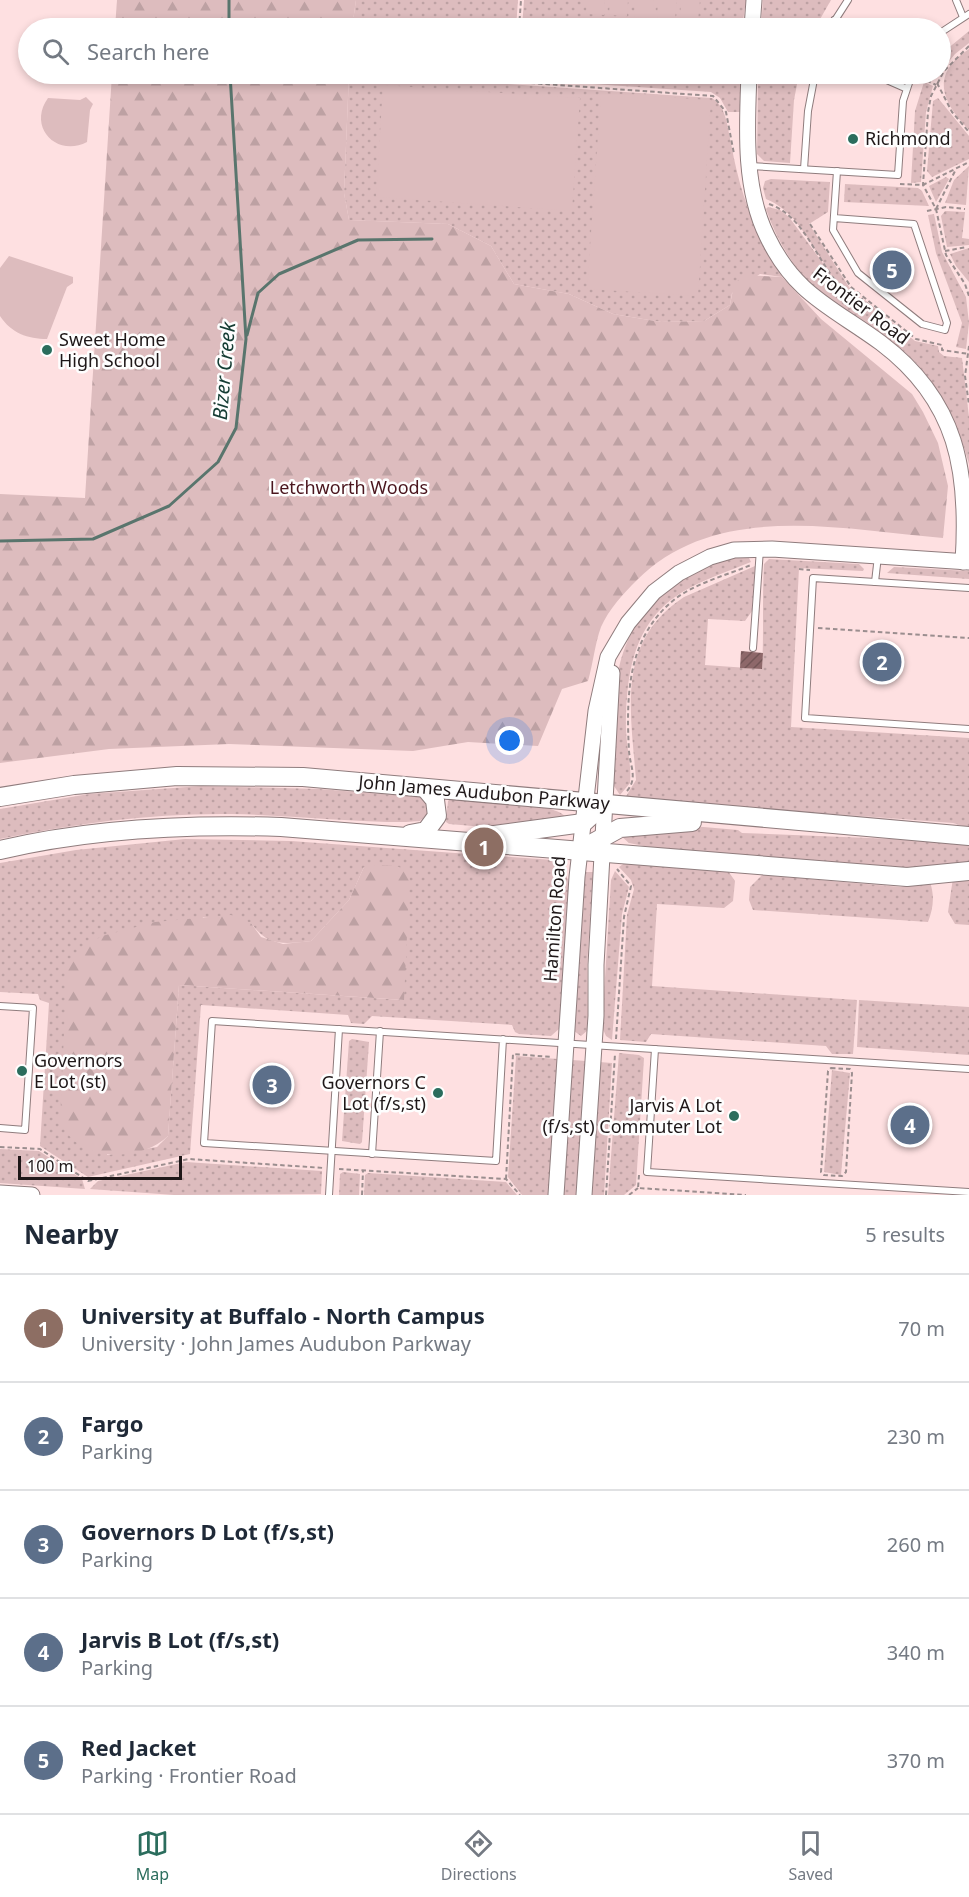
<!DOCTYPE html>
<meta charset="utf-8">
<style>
:root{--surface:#fff;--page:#f6f6f7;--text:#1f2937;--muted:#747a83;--line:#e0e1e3;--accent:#2b6d5d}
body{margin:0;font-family:"Noto Sans",sans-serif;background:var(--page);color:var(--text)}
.scale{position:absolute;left:18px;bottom:15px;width:164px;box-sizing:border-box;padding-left:6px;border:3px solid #1e1718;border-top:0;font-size:16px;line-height:21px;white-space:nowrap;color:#1e1718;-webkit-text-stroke:4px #fefefe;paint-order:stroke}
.you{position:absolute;left:510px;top:741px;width:21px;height:21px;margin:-15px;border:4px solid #fff;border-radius:50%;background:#1a73e8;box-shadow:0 0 0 9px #1a73e833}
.badge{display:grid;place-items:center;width:39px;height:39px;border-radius:50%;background:var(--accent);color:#fff;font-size:20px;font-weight:700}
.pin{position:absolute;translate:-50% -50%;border:3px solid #fff;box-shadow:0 2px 6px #0006}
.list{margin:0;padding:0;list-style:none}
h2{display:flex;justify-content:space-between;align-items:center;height:78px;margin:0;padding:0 24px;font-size:26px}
h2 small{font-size:20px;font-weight:400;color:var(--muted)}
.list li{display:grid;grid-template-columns:39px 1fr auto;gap:18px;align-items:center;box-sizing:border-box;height:108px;padding:0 24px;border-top:2px solid var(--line)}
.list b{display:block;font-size:22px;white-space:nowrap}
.list p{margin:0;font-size:20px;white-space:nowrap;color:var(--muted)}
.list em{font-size:20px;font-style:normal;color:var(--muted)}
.icon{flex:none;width:33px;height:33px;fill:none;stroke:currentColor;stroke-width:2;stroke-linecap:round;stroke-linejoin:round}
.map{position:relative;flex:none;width:969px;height:1195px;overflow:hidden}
.search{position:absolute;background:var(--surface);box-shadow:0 3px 9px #0003;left:18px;right:18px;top:18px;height:66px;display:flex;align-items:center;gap:15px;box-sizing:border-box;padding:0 21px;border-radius:33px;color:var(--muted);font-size:22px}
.sheet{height:618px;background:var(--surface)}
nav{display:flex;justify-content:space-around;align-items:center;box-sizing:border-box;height:84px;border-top:2px solid var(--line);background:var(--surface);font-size:16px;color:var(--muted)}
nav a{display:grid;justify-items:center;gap:3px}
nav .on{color:var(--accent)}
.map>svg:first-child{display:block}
.built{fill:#fee0e1;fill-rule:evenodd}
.green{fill:url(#green-dots);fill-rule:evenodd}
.forest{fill:url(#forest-firs)}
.pitch{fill:#ddbcbe}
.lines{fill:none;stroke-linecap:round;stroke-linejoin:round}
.stream{stroke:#59756d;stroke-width:3}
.building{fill:url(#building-hatch)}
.service-casing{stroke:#8f7c7d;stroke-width:8}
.tertiary-casing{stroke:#8f7c7d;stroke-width:17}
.secondary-casing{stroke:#8f7c7d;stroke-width:20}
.path{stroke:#9b8e8f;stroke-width:2;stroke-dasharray:4.5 3;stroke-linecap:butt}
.service{stroke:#fff;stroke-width:6}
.tertiary{stroke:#fff;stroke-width:15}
.secondary{stroke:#fff;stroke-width:18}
.poi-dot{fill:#2b6d5d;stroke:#fefefe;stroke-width:2}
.labels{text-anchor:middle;stroke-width:5;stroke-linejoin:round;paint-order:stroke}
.poi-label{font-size:18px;fill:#1e1718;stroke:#fefefe;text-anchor:start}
.street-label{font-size:18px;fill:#1e1718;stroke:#fefefe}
.park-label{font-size:18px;fill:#4a161e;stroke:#fefefe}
.water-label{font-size:20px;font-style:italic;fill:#143c33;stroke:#fefefe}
</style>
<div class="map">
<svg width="969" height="1195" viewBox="0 0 969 1195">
<defs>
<pattern id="green-dots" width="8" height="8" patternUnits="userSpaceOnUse" patternTransform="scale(1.5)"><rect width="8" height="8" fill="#ddbcbe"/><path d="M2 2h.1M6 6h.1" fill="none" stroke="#bda1a3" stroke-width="1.8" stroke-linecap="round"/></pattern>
<pattern id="forest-firs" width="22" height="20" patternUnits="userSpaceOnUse" patternTransform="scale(1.5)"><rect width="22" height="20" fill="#ddbcbe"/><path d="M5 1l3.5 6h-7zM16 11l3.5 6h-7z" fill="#bda1a3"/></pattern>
<pattern id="building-hatch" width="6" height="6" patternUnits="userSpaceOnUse" patternTransform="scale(1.5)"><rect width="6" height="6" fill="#8e686a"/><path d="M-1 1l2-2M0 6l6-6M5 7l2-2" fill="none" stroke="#735556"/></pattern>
</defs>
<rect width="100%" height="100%" fill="#feeced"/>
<path class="built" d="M0,0H969V1195H0ZM28,28H940V74H28Z"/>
<g class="green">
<path d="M356,0H518L516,28H352Z"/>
<path d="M524,0H746L742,28H522Z"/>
<path d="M763,0H831L815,28H761Z"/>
<path d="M969,31V43L955,54L941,71V54Z"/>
<path d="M969,49V130C941,101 930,74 969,49Z"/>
<path d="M349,74H509L508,84L712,98C727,108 727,126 731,143C740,195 755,232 782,277L760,274L732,293L730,305L704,321L661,322L613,314L569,294L514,284L491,246L448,224L349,220L344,193Z"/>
<path d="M519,74H741L740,112H728L720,98L711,92L519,79Z"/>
<path d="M758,74H799L794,100L790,163L764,161L757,154Z"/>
<path d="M924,82L933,86L926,112L921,182L911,183L915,111Z"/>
<path d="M938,98L969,136V159L932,177L927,171L933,101Z"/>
<path d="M969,166L966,205L945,203L954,180Z"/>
<path d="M946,177L949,179L936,202L929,186Z"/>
<path d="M771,179L830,182L828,212L809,224L849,287L861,299C823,288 812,217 766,199L763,188L765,181Z"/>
<path d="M845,184L918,188L922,191L929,206L844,202Z"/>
<path d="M768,207L780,210L789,217L847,296L861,303L865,300L915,341L938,346L939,352L944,356L962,358L969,417V464C958,424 940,386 910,357C888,335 860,321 835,304C801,281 779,247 766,209Z"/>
<path d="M945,211L965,212L962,238L969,239V245L947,247L941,216Z"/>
<path d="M934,214L942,252L966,297L969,323L966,349L956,347L962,323L936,253L928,215Z"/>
<path d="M969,248V282L956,266L950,254Z"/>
<path d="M748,556L751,562C729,571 704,579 684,591C633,621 626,674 626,728C626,746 632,766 630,783L620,795L614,786L612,777C615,696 605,633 680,580C698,567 725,555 748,556Z"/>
<path d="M769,559L859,564L864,569L863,571L799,568L791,727L969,738V828L953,823L625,798L636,780C631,712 615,642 684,597L755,566L752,611L745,621L708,619L705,665L762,669C764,634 762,600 764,564Z"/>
<path d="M894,567L969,571V579L887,573Z"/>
<path d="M201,786L319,789L419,797L426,801L428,813L420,821L406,822C348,822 290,815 232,814C154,813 76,823 0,839V809L89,794Z"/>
<path d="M450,799C473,801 553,801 566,817L508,829L449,824L446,822L448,801Z"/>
<path d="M692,826L738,830L742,833L969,842V866L899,868L737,855L649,847L629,843L621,836Z"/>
<path d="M185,839L291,841L553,860L564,868L569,884L560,1028L551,1036L519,1034L515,1032L512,1025L372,1016L364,1024L351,1023L348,1015L201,1005L190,1154L88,1177L40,1146L49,1003L40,1000L38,994L0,992V863L76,850ZM364,867L403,1000L179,985L168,1136L157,1147L107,1155L203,917L251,923C268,947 284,944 311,941L349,900Z"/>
<path d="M626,862L726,868L735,881L733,901L724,908L657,904L652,986L857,1000L853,1054H832L826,1046L651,1034L646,1042L620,1040L627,915L634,889L631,880L619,867Z"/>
<path d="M615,871L629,887L622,914L612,1040L606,1036L602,1027L611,880Z"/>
<path d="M586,872H593L587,968L588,1030L581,1036L574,1031L582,894Z"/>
<path d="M762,875L901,887L930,882C935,897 933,909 928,922L753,910L749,900L750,887Z"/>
<path d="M969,876V925L955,924L948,912L953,878Z"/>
<path d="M859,1000L969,1007V1055L857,1047Z"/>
<path d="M352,1039L369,1042L362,1142L360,1144L342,1141L349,1041Z"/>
<path d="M619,1053L639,1055L644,1058L636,1185L624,1195H608Z"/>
<path d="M516,1056L558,1059L549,1195H522L508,1177Z"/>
<path d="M572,1060L586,1061L578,1195H563Z"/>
<path d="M599,1062L612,1063L604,1195H591Z"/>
<path d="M832,1070L850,1073L841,1175L824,1172Z"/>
<path d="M0,1149L39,1151L82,1179L85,1189L0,1183Z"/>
<path d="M186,1162L322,1171L321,1194L174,1195L90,1189L98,1181Z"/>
<path d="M343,1172L360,1174L359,1195H339L340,1174Z"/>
<path d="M368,1173L506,1182L517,1195H364L365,1175Z"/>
</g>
<g class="forest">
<path d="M117,0H356L352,28H115Z"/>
<path d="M112,74H349L344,193L349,220L448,224L491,246L514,284L569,294L613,314L661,322L704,321L730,305L734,284L744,275L782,277L821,319L912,394L923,412L938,443L948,486L943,538C842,530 717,500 637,580C623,594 609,609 601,627C595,643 593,664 588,681L562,689L538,746L468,742L413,751L229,744L109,749L0,763V494L85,498Z"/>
<path d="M376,865L396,866L410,871L404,1000L179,985L168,1136C140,1163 77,1163 60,1121L67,968L83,947L102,936L155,922L231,915L251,923L261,937L283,944L311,941L349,900L364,867Z"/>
</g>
<g class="pitch">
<path d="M587,0H605L604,15L586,14Z"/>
<path d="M610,0H628L627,16L609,15Z"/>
<path d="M635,0H654L653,18L634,17Z"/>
<path d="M658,0H677L675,19L657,18Z"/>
<path d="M681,0H700L698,21L680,20Z"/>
<path d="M383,85L580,98L572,211L376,197Z"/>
<path d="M601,93L711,100L698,296L587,289Z"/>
<path d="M86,97L93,104L90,110L87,142C57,158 27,127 48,98L80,100Z"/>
<path d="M9,256L73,277V283L67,287L47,339C28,339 11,333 0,316V268Z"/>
</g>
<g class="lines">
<g class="stream">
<path d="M229,0V28"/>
<path d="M247,335L258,293L279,274L358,240L432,239"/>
<path d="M0,541L93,539L169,506L218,462L236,428L246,339L230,74"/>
</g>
</g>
<path class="building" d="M741,651L763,653L762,669L740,668Z"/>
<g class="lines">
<g class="service-casing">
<g id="service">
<path d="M956,0L963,17"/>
<path d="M834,20L852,28"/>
<path d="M830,28L848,0"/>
<path d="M940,33L969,14"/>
<path d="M873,74L905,88"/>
<path d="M750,166L898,175L903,101L912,74"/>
<path d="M804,169L808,111L815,74"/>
<path d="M834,218L914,224L947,323L945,330L922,324L858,273L833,230L837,171"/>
<path d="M875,582L878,556"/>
<path d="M969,588L813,578L805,718L969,729"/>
<path d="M753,648L760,549"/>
<path d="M0,1006L33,1008L25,1130L0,1128"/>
<path d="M503,1039L496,1161L204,1143L212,1021L969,1069"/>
<path d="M655,1049L647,1172L969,1192"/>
<path d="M372,1154L380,1031"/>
<path d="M329,1195L339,1029"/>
</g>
</g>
<g class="tertiary-casing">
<g id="tertiary">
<path d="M752,28L754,0"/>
<path d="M749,74C747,126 743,187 767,236C795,295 832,307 881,343C958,401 969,472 963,562"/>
<path d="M0,1193L32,1195"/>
<path d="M556,1195L577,877L596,711L608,657L628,623L654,592L679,573L710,557L734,550L772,549L969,562"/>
<path d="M584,1195L596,1016V965L612,673"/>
</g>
</g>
<g class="secondary-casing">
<g id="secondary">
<path d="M0,797L74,785L177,776L303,777L969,836"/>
<path d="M410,834L426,831L437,816L435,800L425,788"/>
<path d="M487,836L583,823L605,803"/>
<path d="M0,850C92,828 187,824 281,827L907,877L969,871"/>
<path d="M580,850L620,828L692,822"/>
</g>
</g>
<g class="path">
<path d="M519,28L521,0"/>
<path d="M969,46L944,71L931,96L928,112L923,185L936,209L946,255L965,284L969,296"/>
<path d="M516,74V82L713,96L726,112L734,154"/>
<path d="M920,77L936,85"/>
<path d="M937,83L952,112L969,132"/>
<path d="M900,184L923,185L969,162"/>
<path d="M769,204C813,219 819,281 860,301L864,297"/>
<path d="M936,209L955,171"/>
<path d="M927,211L946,207L965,209"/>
<path d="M810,224L851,287L916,339L942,345V350L969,354"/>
<path d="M945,251L967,247"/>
<path d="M969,346L965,376L969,405"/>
<path d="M799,569L810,570"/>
<path d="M818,628L969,638"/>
<path d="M627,791C638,778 630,766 629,751C626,696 627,637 675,599C696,583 727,575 751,565"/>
<path d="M616,1039L624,917L631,886L617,869"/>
<path d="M831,1068L850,1069L852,1073L846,1172L842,1176L824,1175L821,1172L828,1071Z"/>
<path d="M0,1147L40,1149L88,1181L189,1159L324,1168"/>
<path d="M339,1169L506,1179L520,1195"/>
<path d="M639,1175L638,1188L746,1195"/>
<path d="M506,1179L513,1054L552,1057"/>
<path d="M362,1195L363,1171"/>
<path d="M606,1195L615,1054"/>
<path d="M629,1195L638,1188"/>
</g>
<use href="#service" class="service"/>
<use href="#tertiary" class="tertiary"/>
<use href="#secondary" class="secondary"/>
</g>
<g class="poi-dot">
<circle cx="853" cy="139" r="6"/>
<circle cx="47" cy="350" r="6"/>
<circle cx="22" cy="1071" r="6"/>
<circle cx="438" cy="1093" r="6"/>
<circle cx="734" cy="1116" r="6"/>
</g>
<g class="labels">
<g class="poi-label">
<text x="865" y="145">Richmond</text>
<text x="59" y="346">Sweet Home<tspan x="59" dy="21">High School</tspan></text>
<text x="34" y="1067">Governors<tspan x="34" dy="21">E Lot (st)</tspan></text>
<text x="426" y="1089" text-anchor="end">Governors C<tspan x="426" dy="21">Lot (f/s,st)</tspan></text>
<text x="722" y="1112" text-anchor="end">Jarvis A Lot<tspan x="722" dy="21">(f/s,st) Commuter Lot</tspan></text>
</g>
<g class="street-label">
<text transform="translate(861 306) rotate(37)" y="6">Frontier Road</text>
<text transform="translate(484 793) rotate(5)" y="6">John James Audubon Parkway</text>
<text transform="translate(555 919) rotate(-86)" y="6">Hamilton Road</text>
</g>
<g class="park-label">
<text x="349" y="494">Letchworth Woods</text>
</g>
<g class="water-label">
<text transform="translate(224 371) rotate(-85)" y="7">Bizer Creek</text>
</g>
</g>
</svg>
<div class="scale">100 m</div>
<div class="you"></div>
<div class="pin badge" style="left:484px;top:847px;background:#8d6e63">1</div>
<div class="pin badge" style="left:882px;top:662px;background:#5c6f8a">2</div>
<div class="pin badge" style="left:272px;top:1085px;background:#5c6f8a">3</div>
<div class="pin badge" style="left:910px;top:1125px;background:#5c6f8a">4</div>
<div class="pin badge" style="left:892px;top:270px;background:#5c6f8a">5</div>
<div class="search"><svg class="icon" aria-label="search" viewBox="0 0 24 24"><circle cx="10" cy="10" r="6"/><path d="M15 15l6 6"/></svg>Search here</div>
</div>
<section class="sheet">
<h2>Nearby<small>5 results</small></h2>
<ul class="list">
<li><span class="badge" style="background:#8d6e63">1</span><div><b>University at Buffalo - North Campus</b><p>University · John James Audubon Parkway</p></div><em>70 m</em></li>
<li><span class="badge" style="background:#5c6f8a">2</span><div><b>Fargo</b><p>Parking</p></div><em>230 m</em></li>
<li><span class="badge" style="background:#5c6f8a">3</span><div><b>Governors D Lot (f/s,st)</b><p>Parking</p></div><em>260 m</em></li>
<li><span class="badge" style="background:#5c6f8a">4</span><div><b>Jarvis B Lot (f/s,st)</b><p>Parking</p></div><em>340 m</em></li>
<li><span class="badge" style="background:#5c6f8a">5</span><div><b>Red Jacket</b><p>Parking · Frontier Road</p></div><em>370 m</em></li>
</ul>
</section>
<nav>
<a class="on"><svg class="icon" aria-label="map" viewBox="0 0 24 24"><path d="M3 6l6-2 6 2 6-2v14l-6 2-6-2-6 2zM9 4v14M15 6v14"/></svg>Map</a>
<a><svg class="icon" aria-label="directions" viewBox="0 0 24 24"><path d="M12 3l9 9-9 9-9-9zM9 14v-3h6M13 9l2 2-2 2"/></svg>Directions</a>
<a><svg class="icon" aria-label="saved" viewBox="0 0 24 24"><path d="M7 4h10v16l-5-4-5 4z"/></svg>Saved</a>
</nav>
